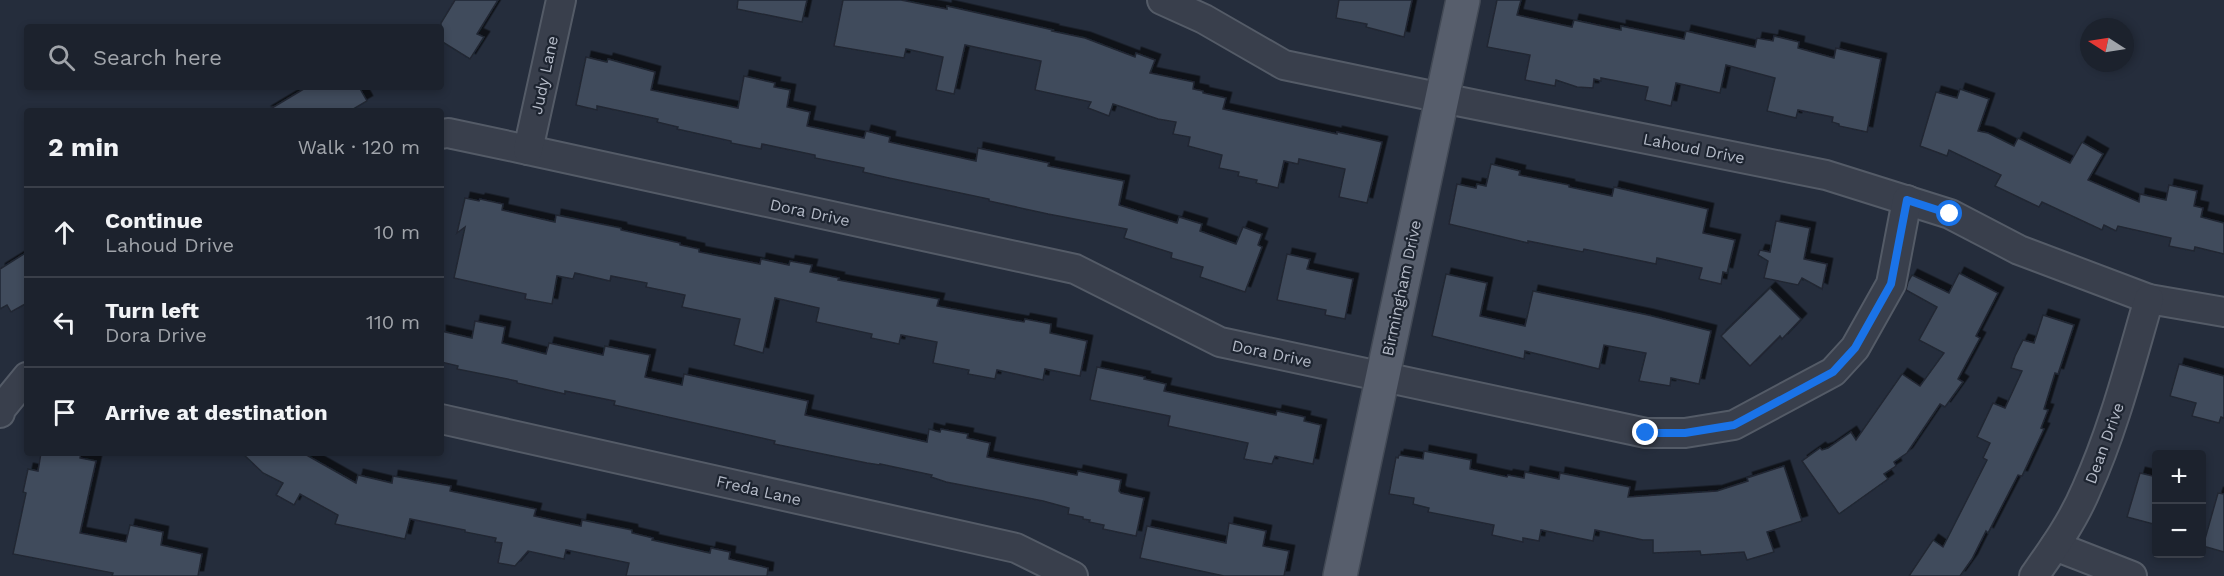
<!DOCTYPE html>
<meta charset="utf-8">
<style>
:root{--surface:#1c222d;--page:#252a35;--text:#f1f3f6;--muted:#a0a4aa;--line:#3a3f49}
body{margin:0;font-family:"Work Sans",sans-serif;background:var(--page);color:var(--text)}
.controls{position:absolute;right:18px;bottom:18px;display:grid;overflow:hidden;border-radius:6px;box-shadow:0 3px 9px #0003}
.controls button{width:54px;height:54px;display:grid;place-items:center;padding:0;border:0;border-bottom:2px solid var(--line);background:var(--surface);color:var(--text);font:30px sans-serif}
.compass{position:absolute;left:2080px;top:18px;width:54px;height:54px;border-radius:50%;background:var(--surface);box-shadow:0 3px 9px #0003;rotate:282deg}
.stop{position:absolute;width:18px;height:18px;margin:-14px;border:4px solid #1a73e8;border-radius:50%;background:#fff}
.stop.end{background:#1a73e8;border-color:#fff;box-shadow:0 2px 6px #0008}
.list{margin:0;padding:0;list-style:none}
h2{display:flex;justify-content:space-between;align-items:center;height:78px;margin:0;padding:0 24px;font-size:26px}
h2 small{font-size:20px;font-weight:400;color:var(--muted)}
.list li{display:grid;grid-template-columns:39px 1fr auto;gap:18px;align-items:center;box-sizing:border-box;height:90px;padding:0 24px;border-top:2px solid var(--line)}
.list b{display:block;font-size:22px;white-space:nowrap}
.list p{margin:0;font-size:20px;white-space:nowrap;color:var(--muted)}
.list em{font-size:20px;font-style:normal;color:var(--muted)}
.icon{flex:none;width:33px;height:33px;fill:none;stroke:currentColor;stroke-width:2;stroke-linecap:round;stroke-linejoin:round}
.map{position:relative;flex:none;width:2224px;height:576px;overflow:hidden}
.search{position:absolute;background:var(--surface);box-shadow:0 3px 9px #0003;left:24px;top:24px;width:420px;height:66px;display:flex;align-items:center;gap:15px;box-sizing:border-box;padding:0 21px;border-radius:6px;color:var(--muted);font-size:22px}
.panel{position:absolute;background:var(--surface);box-shadow:0 3px 9px #0003;left:24px;top:108px;width:420px;height:348px;border-radius:6px}
.map>svg:first-child{display:block}
.building{fill:#414b5b;stroke:#202733;stroke-width:1.5;filter:url(#shadow)}
.lines{fill:none;stroke-linecap:round;stroke-linejoin:round}
.minor-casing{stroke:#545b67;stroke-width:32}
.major-casing{stroke:#424955;stroke-width:36}
.minor{stroke:#393f4c;stroke-width:28}
.major{stroke:#575e6c;stroke-width:33}
.route{stroke:#1a73e8;stroke-width:8}
.labels{text-anchor:middle;stroke-width:4.5;stroke-linejoin:round;paint-order:stroke}
.street-label{font-size:16px;fill:#b5bbc8;stroke:#1e2531}
</style>
<div class="map">
<svg width="2224" height="576" viewBox="0 0 2224 576">
<defs>
<filter id="shadow"><feDropShadow dx="5.5" dy="-5.5" stdDeviation="0" flood-color="#0009"/></filter>
</defs>
<rect width="100%" height="100%" fill="#252d3c"/>
<g class="building">
<path d="M455,0H498L477,34L484,37L470,59L441,41V23Z"/>
<path d="M738,0H807L802,22L737,9Z"/>
<path d="M843,0H901L947,9V6L1053,30L1052,31L1085,38L1135,57L1136,53L1155,60L1150,73L1194,82L1193,89L1203,91V93L1226,98L1223,109L1337,134V132L1382,142L1367,203L1339,197L1345,169L1299,159L1298,164L1284,161L1278,188L1256,183L1257,180L1238,176L1239,172L1219,168L1222,155L1188,146L1190,137L1173,134L1176,122L1158,119L1113,104L1109,116L1088,108L1091,102L1035,90L1041,61L965,45L954,94L936,90L943,57L906,49L904,58L834,46Z"/>
<path d="M1339,0H1412L1404,37L1366,27L1367,24L1336,18Z"/>
<path d="M1497,0H1521L1517,15L1572,27L1574,20L1621,30V26L1684,39L1686,31L1755,47L1757,38L1773,41L1774,36L1799,42L1798,48L1834,58L1836,48L1881,59L1867,132L1839,126V124L1832,122L1833,117L1798,110L1796,118L1767,111L1775,78L1726,65L1720,93L1676,83L1671,106L1645,100L1648,87L1601,78V81L1594,79L1593,88L1577,87L1556,80L1555,86L1525,80L1530,55L1487,47Z"/>
<path d="M586,57L607,62L608,59L655,72L651,90L738,108L744,76L775,83L774,87L790,90L787,107L810,112L807,126L864,138L866,131L890,137L889,142L976,161L978,148L1049,163L1048,166L1124,181L1119,205L1177,223L1179,217L1202,224L1200,231L1236,244L1243,227L1262,234L1258,245L1262,247L1245,292L1200,277L1203,267L1171,258L1172,253L1124,238L1127,229L1048,214L989,201V199L889,178L863,172L864,168L815,158V155L762,144L761,149L731,143V141L677,129L678,127L657,122L658,119L597,106V110L576,105Z"/>
<path d="M307,87H359L367,101L350,111H267Z"/>
<path d="M1960,89L1989,99L1978,131L1988,133L2014,146L2018,138L2070,163L2082,142L2103,154L2088,180L2139,202L2140,194L2166,200L2169,185L2197,191L2194,206L2203,208L2201,217L2224,223V254L2195,247L2194,251L2169,246L2171,238L2118,226L2116,231L2104,225L2102,230L2042,202L2039,207L1995,186L2001,175L1949,150L1947,156L1920,146L1936,92L1957,98Z"/>
<path d="M1491,164L1520,171L1519,175L1569,185V187L1612,196L1614,187L1708,209L1703,233L1735,240L1727,273L1723,272L1721,284L1699,279L1702,268L1657,258L1656,264L1584,249L1583,252L1528,241V243L1449,224L1457,184L1476,188L1477,184L1486,186Z"/>
<path d="M465,198L479,201L480,199L503,204L502,210L555,222L556,215L621,228V230L680,243V245L699,249V252L760,264L761,259L789,265L790,261L812,265L810,272L839,278L838,280L939,299L937,306L1024,322L1025,319L1051,324L1050,333L1087,341L1080,376L1045,369L1043,380L997,370L995,379L968,374L969,370L933,363L937,342L901,335L899,344L871,338L872,334L816,322L819,308L775,298L763,353L734,345L740,319L682,307L685,295L646,287L647,283L611,276L610,281L575,273L573,279L557,276L552,304L525,299L526,294L454,278L465,227L457,233Z"/>
<path d="M1776,221L1810,228L1804,259L1827,264L1822,289L1802,278L1798,285L1764,278L1768,261L1758,255L1760,250L1770,252Z"/>
<path d="M27,252V303L11,312L7,305L0,309V269Z"/>
<path d="M1287,254L1310,259L1307,269L1353,279L1345,319L1325,315L1326,310L1277,300Z"/>
<path d="M1959,273L1998,293L1976,336L1980,338L1958,379L1963,382L1945,407L1940,404L1907,453L1894,462L1896,466L1884,474L1888,479L1839,514L1802,461L1820,448L1822,450L1828,448L1851,432L1856,440L1902,374L1920,386L1944,353L1919,340L1937,307L1906,290L1908,282L1912,275L1949,293Z"/>
<path d="M1446,274L1487,283L1480,316L1525,326L1533,291L1648,315L1711,331L1699,384L1671,378L1670,386L1639,381L1646,353L1604,345L1599,369L1525,351L1524,359L1432,336Z"/>
<path d="M1770,288L1801,319L1782,339L1780,336L1750,366L1721,336Z"/>
<path d="M2043,315L2074,325L2058,374L2055,373L2044,409L2048,410L2041,428L2044,429L2022,476L2018,475L1988,533L1986,531L1972,559L1960,576H1909L1933,540L1943,547L1987,460L1983,458L1990,443L1977,437L1993,403L2005,408L2022,371L2011,368L2015,356L2023,340L2034,343Z"/>
<path d="M475,321L505,327L502,343L546,354L549,343L603,355L605,346L650,355L645,377L682,385L684,374L808,401L805,415L927,442L929,429L940,432L941,429L968,434L967,438L990,443L987,457L1077,475L1078,471L1121,480L1119,491L1121,493L1144,498L1136,536L1103,529L1104,525L1089,522L1090,520L1083,519V517L1068,514L1069,508L1043,501L946,482L931,477L932,475L880,464V465L867,463L774,444L775,441L614,405L615,401L565,391V394L517,383V381L457,369L458,366L441,362V331L472,338Z"/>
<path d="M2179,364L2224,376V418L2221,417L2219,423L2192,416L2196,403L2170,396Z"/>
<path d="M1097,367L1145,377L1144,379L1166,384L1164,391L1276,415L1277,411L1305,417L1304,421L1321,425L1313,464L1275,456L1272,464L1244,459L1248,443L1168,426L1170,416L1090,400Z"/>
<path d="M1424,451L1471,460L1470,469L1507,477L1508,475L1524,478L1525,472L1559,479L1560,473L1630,487L1628,497L1717,491L1748,481L1747,478L1784,466L1802,521L1767,532L1774,552L1747,560L1744,552L1701,555L1700,551L1653,553V540H1643L1595,530L1593,541L1541,530L1539,541L1523,538V542L1492,535L1494,525L1428,512L1429,508L1413,504L1414,498L1389,494L1396,457L1398,458L1399,455L1423,459Z"/>
<path d="M41,453H81L80,458L96,461L80,533L126,542L130,525L163,532L161,545L202,554L198,576H112L113,573L13,554L26,493L23,492L28,469L38,471Z"/>
<path d="M242,453H303L356,483L358,475L392,483L393,476L451,486L450,491L536,509L534,516L581,526L582,520L632,530V533L653,538L652,540L710,553L711,548L730,552L729,559L768,568L767,576H626L629,563L566,550L564,559L528,551L515,566L498,563L502,543L495,542L496,538L465,532V530L410,519L405,539L335,524L338,515L300,494L294,505L276,495L283,483L263,473Z"/>
<path d="M2140,473L2157,477V525L2127,517Z"/>
<path d="M2218,493L2224,494V552L2203,546Z"/>
<path d="M1229,523L1266,531L1263,546L1289,551L1284,576H1224L1140,558L1147,526L1226,543Z"/>
</g>
<g class="lines">
<g class="minor-casing">
<g id="minor">
<path d="M1162,0L1204,19L1284,65L1442,98L1826,175L1950,214L2019,250L2149,299L2224,312"/>
<path d="M441,134L448,133L528,150L1075,269L1220,342L1646,433H1685L1734,425L1833,372L1855,348L1891,284L1907,200"/>
<path d="M528,150L561,0"/>
<path d="M0,413L1,409L27,377"/>
<path d="M441,419L1016,548L1073,576"/>
<path d="M2055,546L2132,576"/>
<path d="M2034,576C2053,549 2073,521 2086,490C2114,428 2130,364 2149,299"/>
</g>
</g>
<g class="major-casing">
<path id="major" d="M1340,576L1463,0"/>
</g>
<use href="#minor" class="minor"/>
<use href="#major" class="major"/>
</g>
<g class="lines">
<path class="route" d="M1646,433H1685L1734,425L1833,372L1855,348L1891,284L1907,200L1950,214"/>
</g>
<g class="labels">
<g class="street-label">
<text transform="translate(544 75) rotate(-78)" y="6">Judy Lane</text>
<text transform="translate(1694 148) rotate(11)" y="6">Lahoud Drive</text>
<text transform="translate(810 212) rotate(12)" y="6">Dora Drive</text>
<text transform="translate(1401 288) rotate(-78)" y="6">Birmingham Drive</text>
<text transform="translate(1272 353) rotate(12)" y="6">Dora Drive</text>
<text transform="translate(2104 443) rotate(-70)" y="6">Dean Drive</text>
<text transform="translate(759 490) rotate(13)" y="6">Freda Lane</text>
</g>
</g>
</svg>
<div class="controls">
<button>+</button>
<button>−</button>
</div>
<svg class="compass" viewBox="-18 -18 36 36"><path d="M0-13l5 13h-10z" fill="#e53935"/><path d="M0 13l5-13h-10z" fill="#a0a4aa"/></svg>
<div class="stop" style="left:1950px;top:214px"></div>
<div class="stop end" style="left:1646px;top:433px"></div>
<div class="search"><svg class="icon" aria-label="search" viewBox="0 0 24 24"><circle cx="10" cy="10" r="6"/><path d="M15 15l6 6"/></svg>Search here</div>
<section class="panel">
<h2>2 min<small>Walk · 120 m</small></h2>
<ul class="list">
<li><svg class="icon" aria-label="ahead" viewBox="0 0 24 24"><path d="M12 20V5M6 11l6-6 6 6"/></svg><div><b>Continue</b><p>Lahoud Drive</p></div><em>10 m</em></li>
<li><svg class="icon" aria-label="left" viewBox="0 0 24 24"><path d="M17 20v-9H6M10 6l-5 5 5 5"/></svg><div><b>Turn left</b><p>Dora Drive</p></div><em>110 m</em></li>
<li><svg class="icon" aria-label="arrive" viewBox="0 0 24 24"><path d="M6 21V4h12l-3 4 3 4H6"/></svg><div><b>Arrive at destination</b></div></li>
</ul>
</section>
</div>
